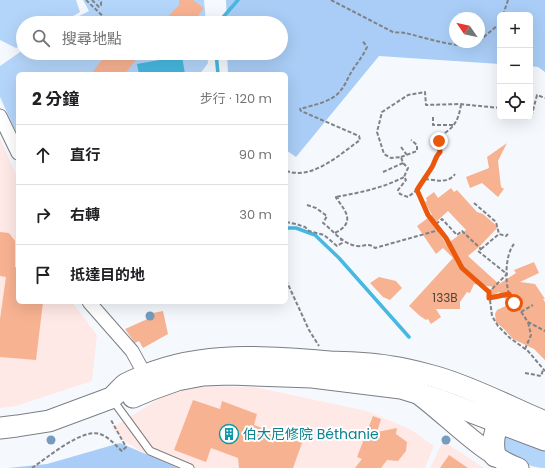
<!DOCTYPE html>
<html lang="zh-TW">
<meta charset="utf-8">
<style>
:root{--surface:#fff;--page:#f6f6f6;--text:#202124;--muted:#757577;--line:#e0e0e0}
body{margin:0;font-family:Poppins,"Noto Sans TC",sans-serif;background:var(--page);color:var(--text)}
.controls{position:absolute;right:12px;top:12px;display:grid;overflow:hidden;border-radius:6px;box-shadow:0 4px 16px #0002}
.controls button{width:36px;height:36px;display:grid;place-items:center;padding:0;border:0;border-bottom:1px solid var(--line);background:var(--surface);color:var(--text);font:20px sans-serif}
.compass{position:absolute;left:449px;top:12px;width:36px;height:36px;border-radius:50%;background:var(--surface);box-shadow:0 4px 16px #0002;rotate:304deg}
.stop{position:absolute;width:12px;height:12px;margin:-9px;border:3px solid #ea580c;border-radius:50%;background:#fff}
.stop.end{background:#ea580c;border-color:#fff;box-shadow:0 1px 4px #0008}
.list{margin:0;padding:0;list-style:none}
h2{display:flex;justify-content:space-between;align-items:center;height:52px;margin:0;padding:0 16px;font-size:17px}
h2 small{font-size:13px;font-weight:400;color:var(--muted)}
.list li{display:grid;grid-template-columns:26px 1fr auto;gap:12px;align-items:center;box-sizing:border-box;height:60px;padding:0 16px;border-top:1px solid var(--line)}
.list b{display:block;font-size:15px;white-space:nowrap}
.list em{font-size:13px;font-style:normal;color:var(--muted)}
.icon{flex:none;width:22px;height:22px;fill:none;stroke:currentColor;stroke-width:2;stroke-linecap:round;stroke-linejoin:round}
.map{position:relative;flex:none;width:545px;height:468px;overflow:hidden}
.search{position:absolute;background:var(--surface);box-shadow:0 4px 16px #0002;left:16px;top:16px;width:272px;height:44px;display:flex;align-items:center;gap:10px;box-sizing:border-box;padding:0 14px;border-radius:22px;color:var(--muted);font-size:15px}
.panel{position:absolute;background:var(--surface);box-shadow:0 4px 16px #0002;left:16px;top:72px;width:272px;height:232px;border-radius:6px}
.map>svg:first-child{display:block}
.education{fill:#ffe9e6}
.green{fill:#b4d5fa}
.forest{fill:#a9cdf6;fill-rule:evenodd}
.water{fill:#47b8df}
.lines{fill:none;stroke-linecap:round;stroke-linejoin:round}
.stream{stroke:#47b8df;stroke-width:3.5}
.building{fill:#f7b291;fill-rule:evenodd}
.service-casing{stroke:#7b7f83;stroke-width:9}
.minor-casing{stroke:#7b7f83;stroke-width:15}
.secondary-casing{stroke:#7b7f83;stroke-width:21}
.primary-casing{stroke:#7b7f83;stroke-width:23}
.path{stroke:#808286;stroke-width:2;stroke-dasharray:4 2;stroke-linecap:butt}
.service{stroke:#fff;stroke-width:7}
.minor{stroke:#fff;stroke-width:13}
.secondary{stroke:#fff;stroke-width:19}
.primary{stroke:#fff;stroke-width:21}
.tree{fill:#759cbe}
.route{stroke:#ea580c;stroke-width:5}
.labels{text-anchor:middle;stroke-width:4;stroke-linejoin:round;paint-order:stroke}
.number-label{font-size:12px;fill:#54433c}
.culture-label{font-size:14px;fill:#0d838f;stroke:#fff;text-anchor:start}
</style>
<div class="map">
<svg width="545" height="468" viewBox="0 0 545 468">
<rect width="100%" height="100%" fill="#f5f9fe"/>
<g class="education">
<path d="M0,138L18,179V302H72L97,335L92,381L16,406L0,408Z"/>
<path d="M194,386L254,387L367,411L410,429L434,446L425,468H171L159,463L123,440L112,428L165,395Z"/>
<path d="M443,441L484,468H430Z"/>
</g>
<g class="green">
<path d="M0,0H76L80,12L61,23H23V44L16,48L0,40Z"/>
<path d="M83,0H204L206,23H66L89,11Z"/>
<path d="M23,50V53H207L208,63L200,74H18V136L0,97V66Z"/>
<path d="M502,433L545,450V468C528,468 515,459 501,451Z"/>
</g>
<g class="forest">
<path d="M226,0H545V72L538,67L530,66V15H500V64L379,56L296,157L286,150V74H228L227,53H281V23H227ZM455,18H479V42H455Z"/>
<path d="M120,443L178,468H8L47,464Z"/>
</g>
<path class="water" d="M182,56L185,74H139L137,64Z"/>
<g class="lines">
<g class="stream">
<path d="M218,23L238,0"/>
<path d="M216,53L218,74"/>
<path d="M286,228H296L315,235L339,258L409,337"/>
</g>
</g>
<g class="building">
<path d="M179,0H193L204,8L192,23H162L179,5Z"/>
<path d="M107,53H141L125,74H91Z"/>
<path d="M507,143L498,161L501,187L504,189L498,197L482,183L470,188L466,177L489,168L487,157Z"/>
<path d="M451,188L454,192L457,190L477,212L483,214L498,227L480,246L468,256L479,266L499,284L516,273L514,270L534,262L539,273L520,282L535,284L545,299H543L545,302V360L534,349L513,339L505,330L496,322L495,314L497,310L510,304L499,292L491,296L488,291L494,287L474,284L470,293L467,292L460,302V309H436L441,317L431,324L428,319L426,320L420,316L409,306L453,258L443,248L436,254L417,226L432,215L425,202L427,201L426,198L434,192L438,198ZM448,211L466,230L444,246L446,244L434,224Z"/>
<path d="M0,232L9,233L15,241V267L18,268V302H43L36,360L0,357V319L6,277L0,276Z"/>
<path d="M379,277L396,281L402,288L390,300L383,297L370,283Z"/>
<path d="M163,311L168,334L143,348L139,341L135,343L125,329L154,316L153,313Z"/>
<path d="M193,400L220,409L222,401L257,414L254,425L302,443L293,468H239L238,458L211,448L206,462L174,450Z"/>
<path d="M373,416L381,419L377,432L397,428L396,434L407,442L406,451L398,461L387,460L381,468H355L362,459L357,457Z"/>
<path d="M449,455L468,468H440Z"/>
</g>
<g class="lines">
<g class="service-casing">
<path id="service" d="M112,399L150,451L190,468"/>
</g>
<g class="minor-casing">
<g id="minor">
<path d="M0,116L18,153"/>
<path d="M89,302L132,351L149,382"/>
</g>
</g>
<g class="secondary-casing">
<path id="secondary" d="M419,395C451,419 482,454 519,468"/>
</g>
<g class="primary-casing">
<g id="primary">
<path d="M133,397L152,389L177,380L203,375L230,374L312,377L401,388L440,400L545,440"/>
<path d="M0,428L17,426L49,421L111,398C117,394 120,388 126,384C132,381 139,378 146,375C204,351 269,357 331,362C351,363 372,363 392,367C407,369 421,373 436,377C474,388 509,407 545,422"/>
<path d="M495,456C491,437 495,425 510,414"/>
</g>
</g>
<g class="path">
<path d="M86,0L110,23"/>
<path d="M92,0L99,7L101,5V2L99,0"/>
<path d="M331,0L393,32C397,33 401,32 405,33C420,36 466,52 477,42"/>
<path d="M503,15L508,0"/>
<path d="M99,23L98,19H100L104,23"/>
<path d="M479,41L498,25L500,21"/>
<path d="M500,108L459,104L426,105L425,92L408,95L382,112L377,132L384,154L391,158L401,157L403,163L408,168L404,177L406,180L398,190L400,194L408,197L417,190L428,215L446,238L463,268L489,292L492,316L498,326L510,338L528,351L545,371"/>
<path d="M433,117V125H453"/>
<path d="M527,117L531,118L537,95L545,98"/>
<path d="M401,147L407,155"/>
<path d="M401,157L417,151V145L411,140"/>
<path d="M286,171C313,180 339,155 360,140L359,136L301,111L300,109C313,105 333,102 341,90C346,84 348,77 352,71C357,63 363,56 367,47L362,40"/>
<path d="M383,172L403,163"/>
<path d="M425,179C436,180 448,184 455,174"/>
<path d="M417,190L432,166L435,157L439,152L440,136C455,127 458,121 461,105"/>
<path d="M339,198L335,197C359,193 383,188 404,177"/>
<path d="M474,203L496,222L499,234"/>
<path d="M307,205L316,208L327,216L323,223C334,231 342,244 357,246C364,247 368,242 375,248L439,230"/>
<path d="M286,222L296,224L305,227L309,231L324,235L337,246L342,243L341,239"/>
<path d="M436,224L442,219L457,235L462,231L481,249L478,251L507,274L489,292"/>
<path d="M335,233C355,223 347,212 336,198"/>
<path d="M481,249L499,234L506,236L508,234"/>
<path d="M286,280L309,330L319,346"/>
<path d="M509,294C505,281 505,255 514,244"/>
<path d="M489,298L509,294L528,322L545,331"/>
<path d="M521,312L533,305"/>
<path d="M525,349L531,335L528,322"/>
<path d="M525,373L541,376L543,370"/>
<path d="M32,468C47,458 82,428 100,434C109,437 115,445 122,451L126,447L111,420"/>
</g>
<use href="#service" class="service"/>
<use href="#minor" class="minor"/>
<use href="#secondary" class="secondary"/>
<use href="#primary" class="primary"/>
</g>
<g class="tree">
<circle cx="150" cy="316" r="4.5"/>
<circle cx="51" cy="440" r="4.5"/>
<circle cx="446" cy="440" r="4.5"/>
</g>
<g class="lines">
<path class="route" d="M439,141L440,152C435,157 435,162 432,167C427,175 422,182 417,190L428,215L446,238L462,268L489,292V298L509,294L514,303"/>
</g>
<defs>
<g id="building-ring" transform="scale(1)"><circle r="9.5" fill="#fff" stroke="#0f9aa8" stroke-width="1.5"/><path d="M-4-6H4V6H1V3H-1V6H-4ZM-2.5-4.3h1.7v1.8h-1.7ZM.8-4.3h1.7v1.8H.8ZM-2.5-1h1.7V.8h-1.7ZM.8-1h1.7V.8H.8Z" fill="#0f9aa8"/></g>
</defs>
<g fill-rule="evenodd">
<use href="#building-ring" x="229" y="434"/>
</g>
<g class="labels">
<g class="number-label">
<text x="445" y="302">133B</text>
</g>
<g class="culture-label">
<text x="243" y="439">伯大尼修院 Béthanie</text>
</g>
</g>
</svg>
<div class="controls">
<button>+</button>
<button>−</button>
<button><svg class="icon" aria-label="locate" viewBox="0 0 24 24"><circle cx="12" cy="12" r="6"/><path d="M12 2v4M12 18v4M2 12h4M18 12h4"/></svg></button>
</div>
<svg class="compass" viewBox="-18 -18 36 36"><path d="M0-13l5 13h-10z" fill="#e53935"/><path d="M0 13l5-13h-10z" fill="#757577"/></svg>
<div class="stop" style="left:514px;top:303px"></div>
<div class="stop end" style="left:439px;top:141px"></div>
<div class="search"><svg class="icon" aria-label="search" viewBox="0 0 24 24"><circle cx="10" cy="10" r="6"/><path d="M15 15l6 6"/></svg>搜尋地點</div>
<section class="panel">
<h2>2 分鐘<small>步行 · 120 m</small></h2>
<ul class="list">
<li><svg class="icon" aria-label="ahead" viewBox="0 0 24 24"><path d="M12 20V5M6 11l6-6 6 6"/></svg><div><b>直行</b></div><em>90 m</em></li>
<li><svg class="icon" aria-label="right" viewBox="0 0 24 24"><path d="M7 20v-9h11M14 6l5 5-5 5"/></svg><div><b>右轉</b></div><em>30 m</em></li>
<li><svg class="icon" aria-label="arrive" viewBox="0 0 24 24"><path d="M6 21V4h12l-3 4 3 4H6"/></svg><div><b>抵達目的地</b></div></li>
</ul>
</section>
</div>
